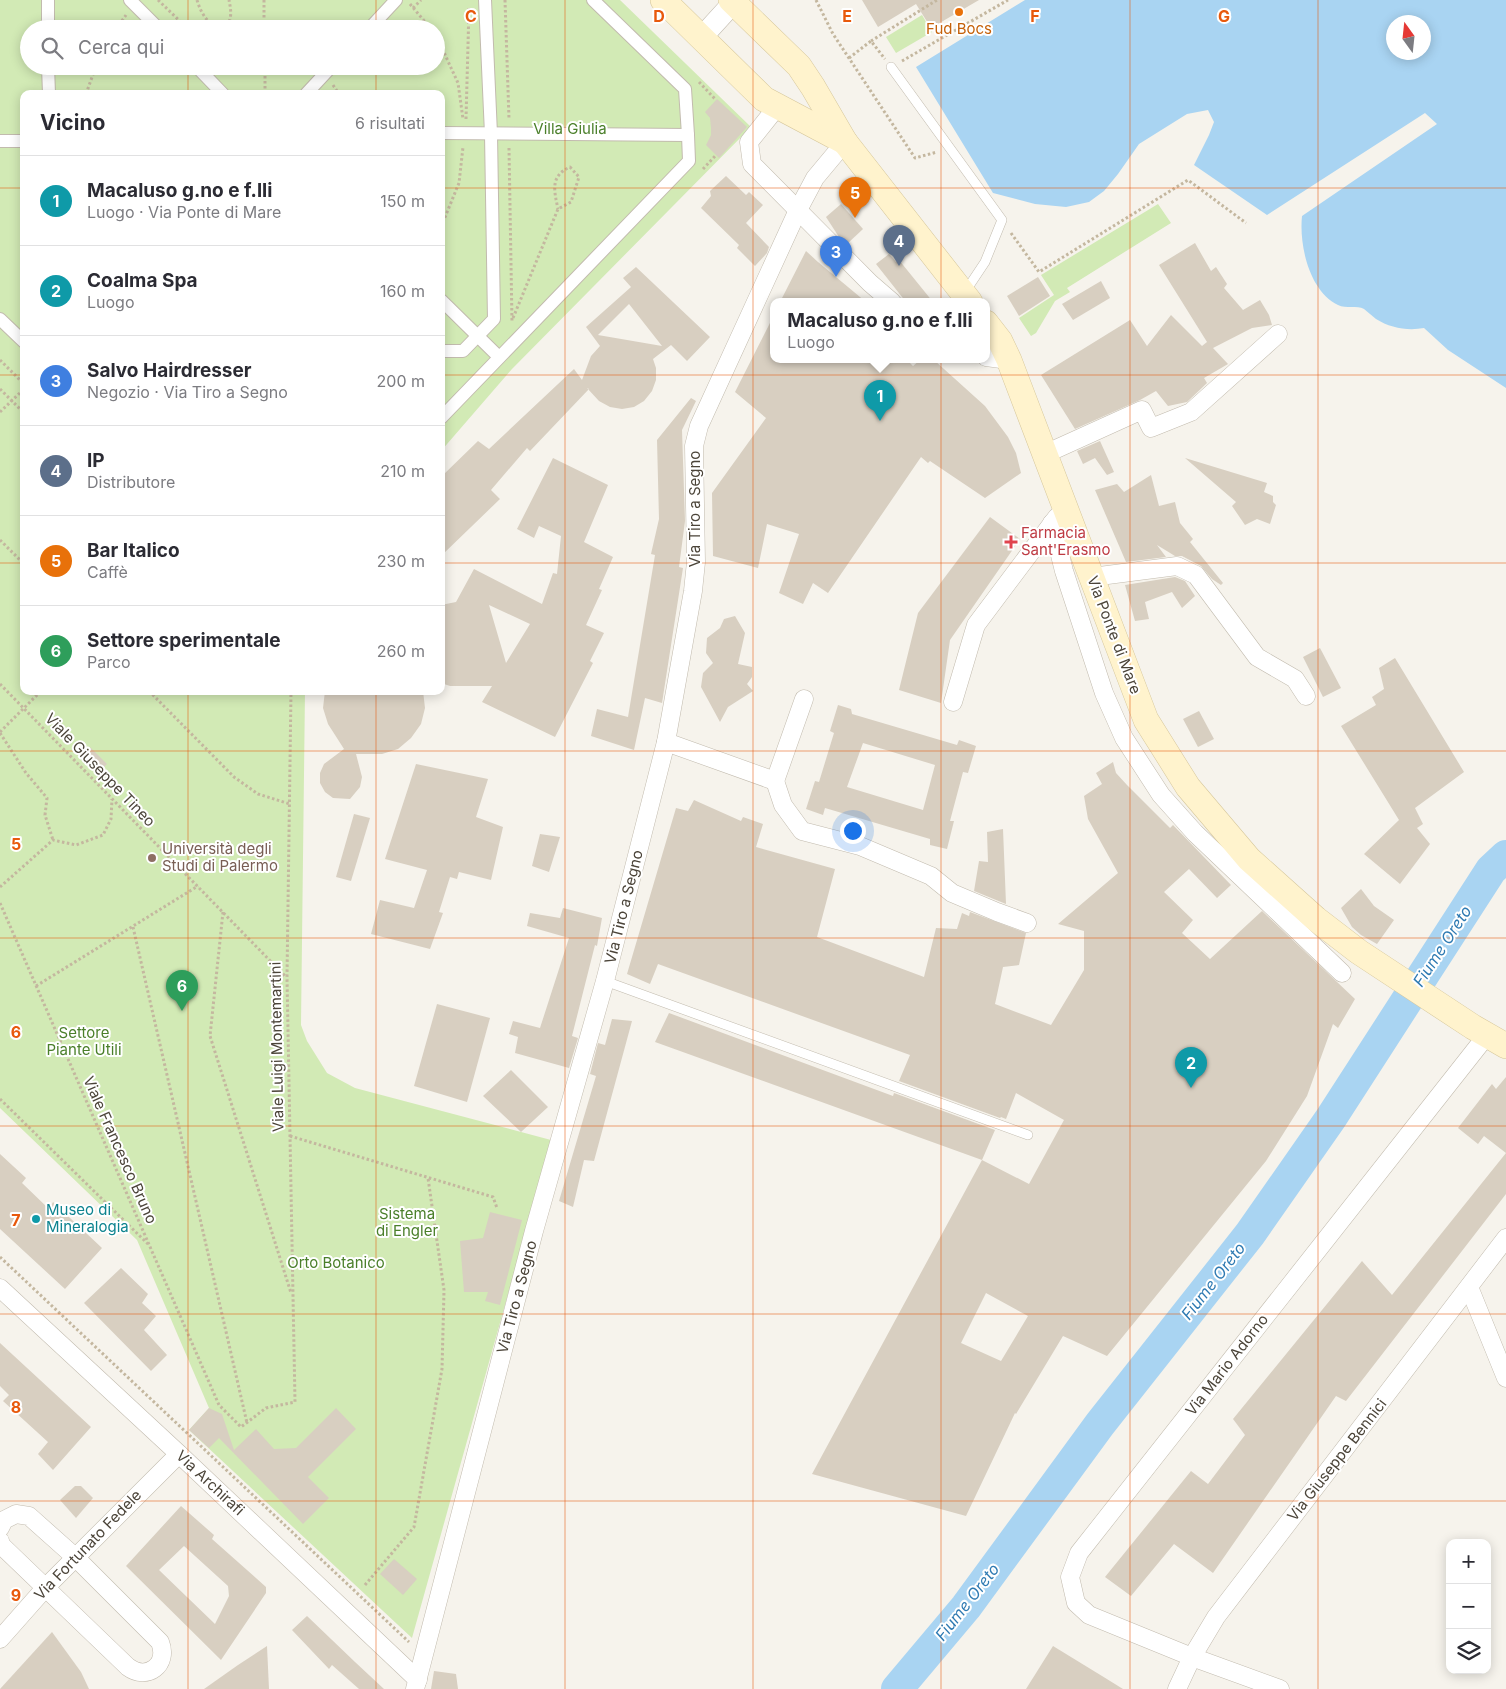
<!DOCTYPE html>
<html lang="it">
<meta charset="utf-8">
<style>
:root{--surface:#fff;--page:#f7f7f7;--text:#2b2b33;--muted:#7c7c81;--line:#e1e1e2;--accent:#111827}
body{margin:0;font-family:Inter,sans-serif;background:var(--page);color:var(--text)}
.controls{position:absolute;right:15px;bottom:15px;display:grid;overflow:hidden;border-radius:10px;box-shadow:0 2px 12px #0003}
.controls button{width:45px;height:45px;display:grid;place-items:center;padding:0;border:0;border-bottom:1px solid var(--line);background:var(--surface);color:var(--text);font:25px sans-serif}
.compass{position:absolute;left:1386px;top:15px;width:45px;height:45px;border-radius:50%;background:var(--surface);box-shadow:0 2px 12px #0003;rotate:345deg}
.you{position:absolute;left:852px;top:830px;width:18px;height:18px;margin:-12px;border:4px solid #fff;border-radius:50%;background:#1a73e8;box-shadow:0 0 0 8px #1a73e833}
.badge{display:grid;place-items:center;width:32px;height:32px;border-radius:50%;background:var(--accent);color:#fff;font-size:16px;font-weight:700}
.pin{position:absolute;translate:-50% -41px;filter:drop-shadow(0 1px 2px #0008)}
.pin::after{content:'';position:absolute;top:26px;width:18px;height:15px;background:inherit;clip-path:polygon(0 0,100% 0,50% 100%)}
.popup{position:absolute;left:770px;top:298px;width:220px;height:65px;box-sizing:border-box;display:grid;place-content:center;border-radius:10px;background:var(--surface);filter:drop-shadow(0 1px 4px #0005);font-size:16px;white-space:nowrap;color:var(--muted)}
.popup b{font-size:19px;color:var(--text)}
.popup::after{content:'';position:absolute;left:50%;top:100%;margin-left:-10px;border:10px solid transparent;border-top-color:var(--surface)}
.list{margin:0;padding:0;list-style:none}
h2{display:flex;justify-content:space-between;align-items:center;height:65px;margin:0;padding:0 20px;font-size:21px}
h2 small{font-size:16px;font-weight:400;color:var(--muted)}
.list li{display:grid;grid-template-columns:32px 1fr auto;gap:15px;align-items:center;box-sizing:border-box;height:90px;padding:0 20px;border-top:1px solid var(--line)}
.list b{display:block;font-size:19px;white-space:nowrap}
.list p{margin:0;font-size:16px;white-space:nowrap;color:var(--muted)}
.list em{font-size:16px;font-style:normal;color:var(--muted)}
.icon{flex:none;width:28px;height:28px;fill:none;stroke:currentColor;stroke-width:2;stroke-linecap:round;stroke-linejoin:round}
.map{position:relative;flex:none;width:1506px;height:1689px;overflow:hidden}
.search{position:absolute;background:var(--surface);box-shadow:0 2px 12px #0003;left:20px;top:20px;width:425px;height:55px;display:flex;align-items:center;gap:12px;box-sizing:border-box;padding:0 18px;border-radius:28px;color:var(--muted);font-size:19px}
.panel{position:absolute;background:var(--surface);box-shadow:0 2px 12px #0003;left:20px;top:90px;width:425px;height:605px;border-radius:10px}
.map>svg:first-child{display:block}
.green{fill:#d2eab5;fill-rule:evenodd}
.water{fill:#a9d4f2;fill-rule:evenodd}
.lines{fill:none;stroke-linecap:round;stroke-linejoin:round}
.river{stroke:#a9d4f2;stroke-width:32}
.building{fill:#d8cfc1;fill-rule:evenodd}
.service-casing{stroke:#c2bbae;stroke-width:10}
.pedestrian-casing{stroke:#c2bbae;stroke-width:14}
.minor-casing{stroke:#c2bbae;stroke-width:19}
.tertiary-casing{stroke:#c2bbae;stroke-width:22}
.secondary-casing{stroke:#d6c79b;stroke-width:26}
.path{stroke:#c4b79f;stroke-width:3;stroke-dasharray:2.5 2.5;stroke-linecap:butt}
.service{stroke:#fff;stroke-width:9}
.pedestrian{stroke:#fff;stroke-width:12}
.minor{stroke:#fff;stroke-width:18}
.tertiary{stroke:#fff;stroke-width:21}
.secondary{stroke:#fff3cd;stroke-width:25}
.grid{fill:none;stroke:#e8590c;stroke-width:1;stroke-opacity:0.55}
.food-dot{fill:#e8710a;stroke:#fff;stroke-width:2}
.health-dot{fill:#e0444e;stroke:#fff;stroke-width:2}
.education-dot{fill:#8d6e63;stroke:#fff;stroke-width:2}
.culture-dot{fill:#0f9aa8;stroke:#fff;stroke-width:2}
.labels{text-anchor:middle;stroke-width:4;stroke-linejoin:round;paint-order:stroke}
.food-label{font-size:15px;fill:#c56008;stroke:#fff}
.park-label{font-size:15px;fill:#4a7f2a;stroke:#fff}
.street-label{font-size:15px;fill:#4b4439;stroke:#fff}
.health-label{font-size:15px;fill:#be3a42;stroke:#fff;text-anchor:start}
.education-label{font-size:15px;fill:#785e54;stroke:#fff;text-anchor:start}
.culture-label{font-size:15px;fill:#0d838f;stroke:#fff;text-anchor:start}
.water-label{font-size:16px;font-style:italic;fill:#2e7ab2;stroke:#fff}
.grid-label{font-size:16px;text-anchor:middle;font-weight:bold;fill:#e8590c;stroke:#fff;stroke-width:4;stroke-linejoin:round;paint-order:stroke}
</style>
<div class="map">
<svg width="1506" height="1689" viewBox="0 0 1506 1689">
<rect width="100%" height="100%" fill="#f6f3ec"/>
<g class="green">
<path d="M0,0H620L751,127L512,369L441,451V94H24V691H305L301,1025L307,1041L327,1073L355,1088L551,1140L412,1638L189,1430L209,1408L137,1240L0,1108ZM29,29H436V66H29Z"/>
<path d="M922,15L932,32L896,53L886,37Z"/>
<path d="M1158,204L1171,223L1067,288L1070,292L1055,301L1036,333L1031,336L1019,318L1054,295L1041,275Z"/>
</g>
<path class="water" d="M1025,0H1506V388L1448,350L1424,328C1408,331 1390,328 1376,319C1372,316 1368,312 1364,309C1357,305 1346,309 1338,305C1309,291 1299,245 1302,216L1437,124L1425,113L1267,215L1194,165L1209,135L1214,122L1208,110L1187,114L1139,144L1118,174L1104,191L1089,202L1066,207L1035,204L993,193L916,67ZM1394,22H1424V52H1394Z"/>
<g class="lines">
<path class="river" d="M897,1689L966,1607L1100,1424L1250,1234L1331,1118L1491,870L1506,856"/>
</g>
<g class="building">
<path d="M862,0H979L931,28L916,4L878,27Z"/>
<path d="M717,99L747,127L719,158L706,145L711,135V128L710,118L705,112Z"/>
<path d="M726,176L746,195L749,192L763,205L746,223L769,247L767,253L755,266L737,248L739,245L701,208L711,196L710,191Z"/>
<path d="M841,204L863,229L847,244L839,237L826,217Z"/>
<path d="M1195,243L1211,271L1216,267L1227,284L1224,288L1243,310L1260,300L1269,315L1272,325L1252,328L1213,348L1228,364L1204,378L1207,383L1187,402L1168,406L1156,391L1140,400L1075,429L1041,375L1130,320L1147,346L1171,315L1202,346L1207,342L1159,265Z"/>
<path d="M806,251L818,262L866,302H780Z"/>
<path d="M889,254L896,262L899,260L933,302H906L876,264Z"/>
<path d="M636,267L710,337L687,361L671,345L653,359L656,368V380L652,391L644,401L634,407L622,409L610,407L599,401L587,388L589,389L530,451L527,448L491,490L500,499L441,556V477L478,441L489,449L574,369L582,380L591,356L600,346L586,327L631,287L623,278ZM629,304L662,346L598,335Z"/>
<path d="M1038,277L1050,296L1019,316L1007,296Z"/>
<path d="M1101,281L1110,298L1073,320L1062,304Z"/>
<path d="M774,315V360H907L913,366L920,360H934L985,406L1008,437L1016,453L1021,473L985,498L930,461L928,463L921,457L828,593L813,583L803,604L779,593L799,534L767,524L758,568L713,556L712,493L766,418L735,392Z"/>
<path d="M691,398L696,401L682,430L685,521L679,567L683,568L662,703L645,698L634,750L591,736L597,709L628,717L655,555L651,554L659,519L657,440Z"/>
<path d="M1100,441L1114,472L1107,475L1095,458L1083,464L1077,451Z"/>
<path d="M553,458L608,485L584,542L613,557L599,589L602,590L586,625L604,633L590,661L593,663L555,737L482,702L492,686H450L441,683V605L456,602L474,569L542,604L553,573L557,574L561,536L539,526L534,538L517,529ZM489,605L530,624L506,663Z"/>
<path d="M1185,458L1267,483L1264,492L1273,496V502L1276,505L1270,524L1257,519L1245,525L1232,506L1236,502Z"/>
<path d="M1151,475L1159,506L1175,502L1180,523L1193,539L1190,542L1223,583L1221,585L1212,579L1201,566L1182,556H1175L1157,545L1166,557L1126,562L1095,490L1117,484L1124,492Z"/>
<path d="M990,517L1020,539L950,640L941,703L899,690L918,613Z"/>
<path d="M1175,577L1185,581L1195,596L1182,608L1172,592L1145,602L1149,619L1135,621L1125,585Z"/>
<path d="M735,616L745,633L738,664L752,667V677L747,684L753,691L728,707L720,722L701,687L703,673L713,663L706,653L707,638L720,628L724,619Z"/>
<path d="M1320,648L1341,688L1323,697L1303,657Z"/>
<path d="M1395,658L1464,772L1415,808L1423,824L1417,828L1430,844L1400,884L1364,854L1399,820L1341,726L1376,705L1372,697L1384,689L1379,668Z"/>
<path d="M325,691H423L425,708L421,724L411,738L398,749L382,754H356L362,777L360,787L350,799L333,798L325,792L320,783V773L324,764L344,749L328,724L323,708Z"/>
<path d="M838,705L851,709L852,714L957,745L959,740L976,746L968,773L963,772L950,821H954L947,849L930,845V839L825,808L823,815L806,809L815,781L819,782L834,733L830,731ZM863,743L935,765L923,810L847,787Z"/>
<path d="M1199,711L1214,739L1198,747L1183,719Z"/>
<path d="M90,747L107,764L97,774L80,758Z"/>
<path d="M1113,762L1116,773L1127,785L1170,828L1173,825L1231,885L1217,898L1189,869L1164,892L1193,920L1182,933L1210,959L1262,911L1355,999L1338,1028L1333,1024L1307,1096L1266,1161L1107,1356L1063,1336L1016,1414L1015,1413L966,1516L812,1474L982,1160L1029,1184L1064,1120L1016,1093L1006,1119L1001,1117L1000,1118L899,1081L910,1055L658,964L650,984L627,974L676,808L688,811L694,800L741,821L743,817L763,824L756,847L835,869L817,937L924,977L936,928L957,929L962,913L969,916L970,912L1026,933L1019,965L1003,967L995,1004L1051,1025L1084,970V931L1058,924L1118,873L1088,819L1084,796L1102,784L1096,773ZM986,1293L1028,1316L1001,1361L961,1343Z"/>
<path d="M416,764L488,779L476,817L503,827L491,880L459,872L457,879L450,877L439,912L443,913L430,949L371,934L380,900L414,908L427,870L385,859Z"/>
<path d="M354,814L370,818L351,881L336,877Z"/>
<path d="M1003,829L1006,904L974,891L979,861L988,862L987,832Z"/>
<path d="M540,834L560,837L549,872L532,866Z"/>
<path d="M1361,889L1374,906L1394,920L1377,944L1361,935L1352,927L1341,908Z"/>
<path d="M563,908L602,918L597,946L595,945L572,1036L578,1038L569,1068L515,1053L518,1037L509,1034L513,1021L540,1028L569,938L527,926L530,913L560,918Z"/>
<path d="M437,1004L490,1018L467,1102L414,1086Z"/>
<path d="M669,1013L893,1096L894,1093L995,1130L982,1160L655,1042Z"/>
<path d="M612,1019L632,1021L594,1161L584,1160L573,1207L559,1201L596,1076L590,1074L598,1043L605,1045Z"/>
<path d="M511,1070L548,1107L521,1132L483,1096Z"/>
<path d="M1506,1077V1153L1484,1136L1478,1144L1458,1128L1492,1084L1496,1089Z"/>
<path d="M1506,1153V1194L1346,1401L1336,1396L1213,1573L1174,1544L1131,1596L1105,1577L1191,1471L1208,1484L1245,1435L1233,1419L1362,1261L1392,1295Z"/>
<path d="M0,1154L26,1178L22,1183L49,1209L53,1202L102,1248L65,1289L0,1229Z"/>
<path d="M490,1212L522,1220L500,1305L485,1301L488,1292H464L460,1241L483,1238Z"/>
<path d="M121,1268L148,1294L142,1303L156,1316L144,1330L167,1355L151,1371L84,1303Z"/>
<path d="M0,1343L91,1427L53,1470L38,1454L48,1442L3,1401L9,1395L0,1386Z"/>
<path d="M209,1408L222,1414L234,1450L256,1429L274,1449L296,1448L336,1408L356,1429L308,1477L329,1498L303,1524L219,1438L209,1448L189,1430Z"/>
<path d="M75,1486H81L93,1498L76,1518L60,1500Z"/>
<path d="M181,1506L214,1535L212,1539L266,1587V1593L221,1660L126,1566ZM184,1546L228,1586L229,1596L215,1624L159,1570Z"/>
<path d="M394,1559L417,1579L403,1595L380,1574Z"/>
<path d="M307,1616L355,1662L384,1689H359L332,1665L329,1669L292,1630Z"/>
<path d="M52,1632L81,1672L89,1689H0Z"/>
<path d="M267,1646L269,1689H204L238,1665Z"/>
<path d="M1053,1646L1102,1676L1123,1689H1026Z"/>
<path d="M434,1671L456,1674L458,1689H431Z"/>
</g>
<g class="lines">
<g class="service-casing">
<g id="service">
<path d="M891,67L1002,220L985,262L965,292"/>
<path d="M605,981L1028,1135"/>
</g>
</g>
<g class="pedestrian-casing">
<g id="pedestrian">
<path d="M48,0V29"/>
<path d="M130,0L159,29"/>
<path d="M593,0L685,89L688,135"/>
<path d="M369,29L396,0"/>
<path d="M48,66L49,94"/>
<path d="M196,66L223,94"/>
<path d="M306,94L332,66"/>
<path d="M441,133L688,135L689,161L441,418"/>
<path d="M0,141H24"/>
<path d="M441,300L499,357"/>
<path d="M0,319L24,342"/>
<path d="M441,351H463L494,319L491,134L485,0"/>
</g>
</g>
<g class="minor-casing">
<g id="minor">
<path d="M777,107L749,142L752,164L870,283L892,302"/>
<path d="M986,357L1009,360"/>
<path d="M1045,454L1142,410L1151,428L1191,412L1278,334"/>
<path d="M1052,523L1064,571L1104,693L1124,738L1161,795L1195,833L1342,973"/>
<path d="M1092,577L1177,566L1196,575L1257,657L1295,679L1306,696"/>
<path d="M953,702L976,625L1057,517"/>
<path d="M666,742L775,781L783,805L802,831L860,846L931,876L952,893L997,912L1027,923"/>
<path d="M775,781L804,699"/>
<path d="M1469,1287L1506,1378"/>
<path d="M0,1288L179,1454L418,1680"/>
<path d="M0,1528L4,1520L16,1514L29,1516L75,1557L160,1642C169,1665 147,1681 128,1667L1,1545L0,1541"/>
<path d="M0,1639L46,1587L179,1454"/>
<path d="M415,1689L534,1231L605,981L666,742L693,591L696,562L694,446L699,426L798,210L815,178L845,142"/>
<path d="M1177,1689L1192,1657L1216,1617L1506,1238"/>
<path d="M1280,1689L1192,1657L1089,1615L1076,1603L1070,1577L1079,1553L1487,1035"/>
</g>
</g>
<g class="tertiary-casing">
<path id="tertiary" d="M702,37L733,3"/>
</g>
<g class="secondary-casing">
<g id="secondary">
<path d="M663,0L764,99L845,142"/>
<path d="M731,0L799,66L813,87L845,142L970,302"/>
<path d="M986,323L1000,341L1009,360L1146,720L1188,787L1249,859L1316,919L1359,952L1473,1027L1506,1046"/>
</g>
</g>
<g class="path">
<path d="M158,0L188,29"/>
<path d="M197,0C201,13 208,27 224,28C233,21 231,10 229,0"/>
<path d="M264,0V29"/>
<path d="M505,0L509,119"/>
<path d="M816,0L833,34L915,158L937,152"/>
<path d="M410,4L431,29"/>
<path d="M413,8L421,0"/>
<path d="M116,29L126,15"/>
<path d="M436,35L458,83L463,119"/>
<path d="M871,41L937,0"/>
<path d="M849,58L871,41L885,59"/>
<path d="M902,61L1008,0"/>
<path d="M265,66V94"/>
<path d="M220,71L225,66"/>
<path d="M699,82L716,100"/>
<path d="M333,85L339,94"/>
<path d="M86,94L96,66"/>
<path d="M466,119L469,8"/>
<path d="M509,148L512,322"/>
<path d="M703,169L716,155"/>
<path d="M441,227L459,183L463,147"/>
<path d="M1011,233L1039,272L1188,180L1246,223"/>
<path d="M513,318L558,209L571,202L579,177L570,167C550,176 554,190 558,209"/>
<path d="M0,360L24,384"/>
<path d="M0,389L24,413"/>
<path d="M0,412L24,389"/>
<path d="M0,540L24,564"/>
<path d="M0,684L286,977"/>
<path d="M149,691L234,777L258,794L290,804"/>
<path d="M0,732L41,691"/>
<path d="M0,733L26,773L47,798L45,815L53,840"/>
<path d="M0,887L53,840L76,845L103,835L111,819L112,799"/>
<path d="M0,903L219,1405L241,1427L266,1408L295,1402L287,977L291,691"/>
<path d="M223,912L210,1036L291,1293"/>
<path d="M133,927L247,1423"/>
<path d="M36,986L198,886"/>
<path d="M0,1099L148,1244"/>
<path d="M290,1136L493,1197L497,1208"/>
<path d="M0,1257L409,1642"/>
<path d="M365,1585L414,1527L442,1369L444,1290L428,1178"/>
</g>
<use href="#service" class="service"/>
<use href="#pedestrian" class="pedestrian"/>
<use href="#minor" class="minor"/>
<use href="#tertiary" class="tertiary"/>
<use href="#secondary" class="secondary"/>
</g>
<path class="grid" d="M188,0V29M376,0V29M565,0V1689M753,0V1689M941,0V1689M1130,0V1689M1318,0V1689M188,66V94M376,66V94M0,188H24M441,188H1506M0,375H24M441,375H1506M0,563H24M441,563H1506M188,691V1689M376,691V1689M0,751H1506M0,938H1506M0,1126H1506M0,1314H1506M0,1501H1506"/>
<circle class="food-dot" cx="959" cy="12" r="5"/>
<path class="health-dot" d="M1008.5 534.5h5v5h5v5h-5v5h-5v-5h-5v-5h5z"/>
<circle class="education-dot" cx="152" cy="858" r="5"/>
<circle class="culture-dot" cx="36" cy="1219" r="5"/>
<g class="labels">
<g class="food-label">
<text x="959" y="34">Fud Bocs</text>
</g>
<g class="park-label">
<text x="570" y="134">Villa Giulia</text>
<text x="84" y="1038">Settore<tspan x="84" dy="17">Piante Utili</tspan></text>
<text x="407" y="1219">Sistema<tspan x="407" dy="17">di Engler</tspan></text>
<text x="336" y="1268">Orto Botanico</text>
</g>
<g class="street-label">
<text transform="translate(695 509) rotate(-90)" y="5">Via Tiro a Segno</text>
<text transform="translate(1114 635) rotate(69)" y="5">Via Ponte di Mare</text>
<text transform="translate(100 770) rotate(46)" y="5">Viale Giuseppe Tineo</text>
<text transform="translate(624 907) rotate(-76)" y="5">Via Tiro a Segno</text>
<text transform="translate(277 1047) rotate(-91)" y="5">Viale Luigi Montemartini</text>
<text transform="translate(120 1150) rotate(66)" y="5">Viale Francesco Bruno</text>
<text transform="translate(517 1297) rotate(-75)" y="5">Via Tiro a Segno</text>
<text transform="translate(1227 1365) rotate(-52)" y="5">Via Mario Adorno</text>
<text transform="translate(1337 1460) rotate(-52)" y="5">Via Giuseppe Bennici</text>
<text transform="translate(210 1483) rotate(43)" y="5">Via Archirafi</text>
<text transform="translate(88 1545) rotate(-46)" y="5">Via Fortunato Fedele</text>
</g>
<g class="health-label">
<text x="1021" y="538">Farmacia<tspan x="1021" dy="17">Sant'Erasmo</tspan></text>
</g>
<g class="education-label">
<text x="162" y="854">Università degli<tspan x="162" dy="17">Studi di Palermo</tspan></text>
</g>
<g class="culture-label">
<text x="46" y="1215">Museo di<tspan x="46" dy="17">Mineralogia</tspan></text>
</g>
<g class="water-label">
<text transform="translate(1442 946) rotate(-57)" y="6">Fiume Oreto</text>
<text transform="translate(1213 1281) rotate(-52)" y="6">Fiume Oreto</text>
<text transform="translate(967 1602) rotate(-52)" y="6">Fiume Oreto</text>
</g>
</g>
<g class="grid-label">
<text x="471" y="22">C</text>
<text x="659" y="22">D</text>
<text x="847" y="22">E</text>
<text x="1035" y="22">F</text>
<text x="1224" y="22">G</text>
<text x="16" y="850">5</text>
<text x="16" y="1038">6</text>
<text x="16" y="1226">7</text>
<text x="16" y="1413">8</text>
<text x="16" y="1601">9</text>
</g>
</svg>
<div class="controls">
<button>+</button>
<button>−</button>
<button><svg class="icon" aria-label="layers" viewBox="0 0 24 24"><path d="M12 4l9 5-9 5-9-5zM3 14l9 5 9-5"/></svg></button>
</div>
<svg class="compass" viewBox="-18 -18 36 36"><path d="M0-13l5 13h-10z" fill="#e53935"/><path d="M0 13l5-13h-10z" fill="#7c7c81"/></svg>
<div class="you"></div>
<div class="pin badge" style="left:880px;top:421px;background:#0f9aa8">1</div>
<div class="popup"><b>Macaluso g.no e f.lli</b>Luogo</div>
<div class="pin badge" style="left:1191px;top:1088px;background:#0f9aa8">2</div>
<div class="pin badge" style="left:836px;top:277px;background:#3f7fe0">3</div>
<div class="pin badge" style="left:899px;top:266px;background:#5c6f8a">4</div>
<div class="pin badge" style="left:855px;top:218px;background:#e8710a">5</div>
<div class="pin badge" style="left:182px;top:1011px;background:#2e9e5b">6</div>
<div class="search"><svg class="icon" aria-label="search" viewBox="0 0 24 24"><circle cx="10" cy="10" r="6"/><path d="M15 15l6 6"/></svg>Cerca qui</div>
<section class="panel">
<h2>Vicino<small>6 risultati</small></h2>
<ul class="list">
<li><span class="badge" style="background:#0f9aa8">1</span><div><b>Macaluso g.no e f.lli</b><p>Luogo · Via Ponte di Mare</p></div><em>150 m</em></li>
<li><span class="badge" style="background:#0f9aa8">2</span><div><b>Coalma Spa</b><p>Luogo</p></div><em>160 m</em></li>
<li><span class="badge" style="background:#3f7fe0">3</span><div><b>Salvo Hairdresser</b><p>Negozio · Via Tiro a Segno</p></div><em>200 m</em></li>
<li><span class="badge" style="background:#5c6f8a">4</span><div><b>IP</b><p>Distributore</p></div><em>210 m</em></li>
<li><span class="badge" style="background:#e8710a">5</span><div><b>Bar Italico</b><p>Caffè</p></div><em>230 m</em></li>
<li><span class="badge" style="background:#2e9e5b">6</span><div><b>Settore sperimentale</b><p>Parco</p></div><em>260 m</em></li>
</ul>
</section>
</div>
